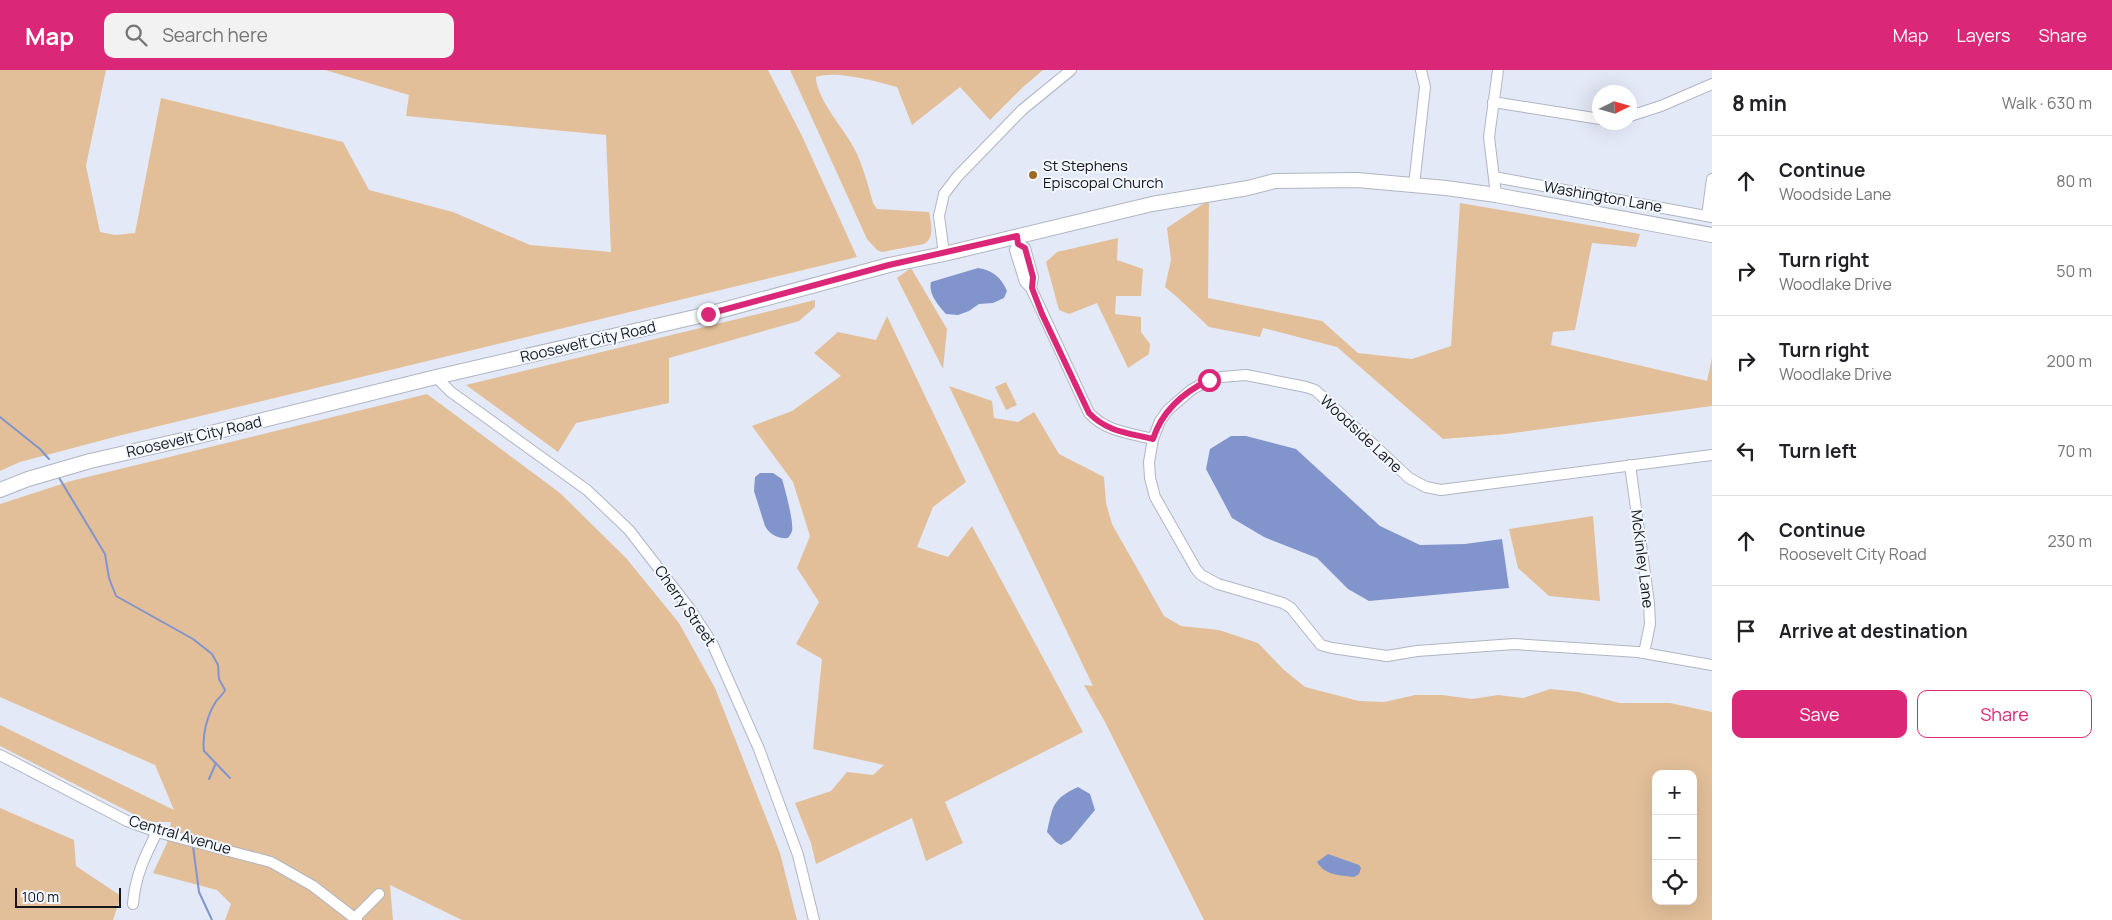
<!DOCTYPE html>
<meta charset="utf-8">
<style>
:root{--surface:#fff;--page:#f2f2f2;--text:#202124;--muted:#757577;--line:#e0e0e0;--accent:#db2777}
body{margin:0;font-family:Manrope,sans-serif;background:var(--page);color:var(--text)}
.controls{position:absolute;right:15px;bottom:15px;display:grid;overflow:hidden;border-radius:10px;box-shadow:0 5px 20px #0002}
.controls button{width:45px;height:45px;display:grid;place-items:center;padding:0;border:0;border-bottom:1px solid var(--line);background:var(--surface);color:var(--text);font:25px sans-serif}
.compass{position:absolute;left:1592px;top:15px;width:45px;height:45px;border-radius:50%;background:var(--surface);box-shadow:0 5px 20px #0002;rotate:85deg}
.scale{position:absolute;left:15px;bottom:12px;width:106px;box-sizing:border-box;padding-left:5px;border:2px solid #14161b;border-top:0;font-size:14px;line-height:18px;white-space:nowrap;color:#14161b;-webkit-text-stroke:4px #f3f7ff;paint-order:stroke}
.stop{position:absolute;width:15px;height:15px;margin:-11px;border:4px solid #db2777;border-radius:50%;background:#fff}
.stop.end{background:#db2777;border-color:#fff;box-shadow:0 1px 5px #0008}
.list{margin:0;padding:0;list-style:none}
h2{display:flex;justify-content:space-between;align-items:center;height:65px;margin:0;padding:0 20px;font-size:21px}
h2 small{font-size:16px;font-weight:400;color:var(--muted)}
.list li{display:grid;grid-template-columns:32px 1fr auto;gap:15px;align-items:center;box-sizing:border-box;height:90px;padding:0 20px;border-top:1px solid var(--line)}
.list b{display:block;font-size:19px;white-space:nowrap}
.list p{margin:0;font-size:16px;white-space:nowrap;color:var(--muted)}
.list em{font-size:16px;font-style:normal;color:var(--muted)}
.actions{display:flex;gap:10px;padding:15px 20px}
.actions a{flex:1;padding:11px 0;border:1px solid var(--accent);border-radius:10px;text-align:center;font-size:18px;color:var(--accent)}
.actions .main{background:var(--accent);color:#fff}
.icon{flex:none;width:28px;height:28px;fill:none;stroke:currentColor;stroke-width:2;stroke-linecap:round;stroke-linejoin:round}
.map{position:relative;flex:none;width:1712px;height:850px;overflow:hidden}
header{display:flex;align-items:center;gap:30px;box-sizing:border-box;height:70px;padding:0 25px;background:var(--accent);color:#fff}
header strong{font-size:24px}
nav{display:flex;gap:28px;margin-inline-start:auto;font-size:18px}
.search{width:350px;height:45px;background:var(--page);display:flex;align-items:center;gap:12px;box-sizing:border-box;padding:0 18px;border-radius:10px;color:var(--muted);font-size:19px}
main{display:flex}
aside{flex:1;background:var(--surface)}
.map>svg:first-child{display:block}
.green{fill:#e2bf99;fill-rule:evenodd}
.water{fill:#8195cc}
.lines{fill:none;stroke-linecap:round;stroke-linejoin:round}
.stream{stroke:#8195cc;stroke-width:2}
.minor-casing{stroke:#b0b5c3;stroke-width:12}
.major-casing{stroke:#b0b5c3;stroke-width:16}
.minor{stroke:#fff;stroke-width:10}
.major{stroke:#fff;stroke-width:14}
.route{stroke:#db2777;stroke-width:6}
.poi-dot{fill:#9f6922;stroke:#f3f7ff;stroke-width:2}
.labels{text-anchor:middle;stroke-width:4;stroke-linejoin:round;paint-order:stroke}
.poi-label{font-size:15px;fill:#14161b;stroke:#f3f7ff;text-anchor:start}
.street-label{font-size:15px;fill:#14161b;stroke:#f3f7ff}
</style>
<header>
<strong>Map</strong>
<div class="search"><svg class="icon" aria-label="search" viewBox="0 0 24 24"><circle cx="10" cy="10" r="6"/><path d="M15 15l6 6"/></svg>Search here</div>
<nav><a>Map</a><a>Layers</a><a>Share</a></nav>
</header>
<main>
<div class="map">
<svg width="1712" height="850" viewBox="0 0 1712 850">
<rect width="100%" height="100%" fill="#e4e9f7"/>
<g class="green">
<path d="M0,0H106L86,96L100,162L115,165L135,163L161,28L343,72L369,120L453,142L530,175L611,182L606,65L406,46L409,25L325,0H768L802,66L857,187L122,365L20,392L0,401Z"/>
<path d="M790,0H1043L1023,17L990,50L960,17L912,55L897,17C875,11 835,0 816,7C816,28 844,59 854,78C863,95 868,115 873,133L877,139L929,142C931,153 935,168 924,174L882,182L877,180L867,169Z"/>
<path d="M1209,130L1208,228L1322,251L1358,283L1412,289L1451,276L1460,133L1640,164L1636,177L1592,173L1575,260L1553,262L1551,275L1707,311L1712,288V336L1506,364L1443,369L1337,277L1263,258L1260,267L1209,257L1177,227L1165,217L1171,190L1167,158Z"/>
<path d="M1118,168L1117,190L1143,199L1141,226H1116L1115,244L1141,247V262L1150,274L1149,284L1128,298L1097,233L1069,244L1059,240L1046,192L1057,182Z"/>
<path d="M911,198L947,259L943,299L897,208Z"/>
<path d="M815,230V237L799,251L669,288V333L576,353L558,382L466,315Z"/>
<path d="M887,246L966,412L933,437L917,477L948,487L972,456L1083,662L945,732L963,773L926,791L912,748L816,794L811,773L795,733L831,721L847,702L873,705L884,695L813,679L822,589L796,574L819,532L797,498L810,466L793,412L752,356L792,341L841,306L814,283L838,262L876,270Z"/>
<path d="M1006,312L1017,335L1006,340L995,317Z"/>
<path d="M949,316L992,331L994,348L1018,352L1034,342L1059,384L1104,407L1106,433L1112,454L1164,546L1181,556L1219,560L1258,573L1283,599L1305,617L1359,631L1384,632L1415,625H1442L1472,629L1498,625L1523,628L1550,619L1579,622L1619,633H1670L1712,642V850H1204L1105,652L1084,615L1093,616ZM1656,704H1693V831H1656Z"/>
<path d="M427,324L560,423L626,488L679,553L715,618L780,783L797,850H462L390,815L393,850H225L231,834L217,820L153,803L167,773L171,752H149L0,676V655L174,740L155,695L0,627V434L71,411Z"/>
<path d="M1593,446L1600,531L1549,526L1518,498L1509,459Z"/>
<path d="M0,738L74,770L76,796L121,826L113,850H0Z"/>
</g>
<g class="water">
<path d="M978,198C992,200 1001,207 1007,221L1004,228L993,233L979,234L969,241L958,245L946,244C939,236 928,224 931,212Z"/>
<path d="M1231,366H1246L1296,379L1380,456L1420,475L1465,474L1502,469L1509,518L1369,531L1348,519L1317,488L1264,467L1232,448L1206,399L1210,379Z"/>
<path d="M760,403H773L782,409C785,419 794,452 792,461C791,464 790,465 788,468C778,469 769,464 765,456L754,421L755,407Z"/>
<path d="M1078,717L1090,724L1095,740L1070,770L1061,775L1056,772L1047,762C1053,736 1052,729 1078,717Z"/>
<path d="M1328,784L1359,795L1361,798L1359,804L1354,807C1339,805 1326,806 1317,792Z"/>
</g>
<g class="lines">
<g class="stream">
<path d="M0,347L40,379L49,389"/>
<path d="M58,406L105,484L109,508L116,526L193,569L212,584L218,595L219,609L225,620C223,625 218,628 215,633C207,646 202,666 204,681L230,708"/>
<path d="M209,709L216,693"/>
<path d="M193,776L199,822L212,850"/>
</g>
<g class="minor-casing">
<g id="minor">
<path d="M1493,32L1600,49"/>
<path d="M1630,46L1661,36L1712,14"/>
<path d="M1494,107L1712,147"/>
<path d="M1414,115L1425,17L1421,0"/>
<path d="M1496,125L1489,67L1498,0"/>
<path d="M1707,146L1712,109"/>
<path d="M1017,167L1018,173L1015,180L1025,212L1031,218L1089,343C1107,362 1129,363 1153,369"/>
<path d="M1018,173L1025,178L1033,207L1031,218"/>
<path d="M944,184L939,146L944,124L957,107L1022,40L1071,0"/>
<path d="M436,307L451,322L587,420L629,460L690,539L712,573L759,679L798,785L814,850"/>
<path d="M1712,385L1441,420L1426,417L1409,408L1326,330L1315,320L1306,317L1246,305L1221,307L1209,310L1191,320L1168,340L1160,351L1153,369L1149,392L1150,408L1155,427L1196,499L1201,505L1218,514L1283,533L1291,538L1321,575L1332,578L1387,586L1417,581L1514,574L1638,582L1712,595"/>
<path d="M1630,395L1649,533L1650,554L1644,583"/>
<path d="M0,685L127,751L157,762L271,792L313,816L357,850"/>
<path d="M133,834C135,806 145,786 157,762"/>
<path d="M355,848L379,824"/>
</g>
</g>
<g class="major-casing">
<path id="major" d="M0,420L28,409L90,391L187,369L436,307L708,244L889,195L944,184L1152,134L1248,118L1275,111L1357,110L1446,118L1496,125L1712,165"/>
</g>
<use href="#minor" class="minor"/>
<use href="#major" class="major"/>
</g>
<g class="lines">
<path class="route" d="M708,244L889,195L1017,166L1018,174L1025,178L1033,207L1032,218L1042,244L1089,343C1107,362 1129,363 1153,369C1162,341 1182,323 1209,310"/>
</g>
<circle class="poi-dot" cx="1033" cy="105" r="5"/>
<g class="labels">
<g class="poi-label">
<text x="1043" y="101">St Stephens<tspan x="1043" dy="17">Episcopal Church</tspan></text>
</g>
<g class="street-label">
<text transform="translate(1603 127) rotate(10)" y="5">Washington Lane</text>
<text transform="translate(588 272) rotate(-13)" y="5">Roosevelt City Road</text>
<text transform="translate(1361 364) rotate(43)" y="5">Woodside Lane</text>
<text transform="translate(194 367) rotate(-13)" y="5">Roosevelt City Road</text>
<text transform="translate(1642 489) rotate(83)" y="5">McKinley Lane</text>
<text transform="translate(685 536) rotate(55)" y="5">Cherry Street</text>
<text transform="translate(180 765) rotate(16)" y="5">Central Avenue</text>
</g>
</g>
</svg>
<div class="controls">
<button>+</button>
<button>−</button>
<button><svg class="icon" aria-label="locate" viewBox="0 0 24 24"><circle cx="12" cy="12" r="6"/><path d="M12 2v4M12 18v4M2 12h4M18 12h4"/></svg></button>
</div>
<svg class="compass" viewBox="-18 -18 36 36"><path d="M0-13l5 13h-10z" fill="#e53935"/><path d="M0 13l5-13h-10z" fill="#757577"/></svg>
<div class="scale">100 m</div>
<div class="stop" style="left:1209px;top:310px"></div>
<div class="stop end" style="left:708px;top:244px"></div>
</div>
<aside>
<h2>8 min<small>Walk · 630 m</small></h2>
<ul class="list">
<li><svg class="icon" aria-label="ahead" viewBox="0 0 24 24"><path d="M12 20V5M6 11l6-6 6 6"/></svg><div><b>Continue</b><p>Woodside Lane</p></div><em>80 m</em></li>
<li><svg class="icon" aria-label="right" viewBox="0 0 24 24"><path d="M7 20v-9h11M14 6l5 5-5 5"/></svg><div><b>Turn right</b><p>Woodlake Drive</p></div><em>50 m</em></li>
<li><svg class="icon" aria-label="right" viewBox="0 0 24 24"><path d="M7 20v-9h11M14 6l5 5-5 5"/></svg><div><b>Turn right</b><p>Woodlake Drive</p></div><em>200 m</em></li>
<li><svg class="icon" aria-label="left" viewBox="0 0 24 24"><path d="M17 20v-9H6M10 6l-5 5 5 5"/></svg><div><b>Turn left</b></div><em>70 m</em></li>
<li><svg class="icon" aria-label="ahead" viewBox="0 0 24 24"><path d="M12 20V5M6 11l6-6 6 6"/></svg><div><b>Continue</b><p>Roosevelt City Road</p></div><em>230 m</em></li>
<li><svg class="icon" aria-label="arrive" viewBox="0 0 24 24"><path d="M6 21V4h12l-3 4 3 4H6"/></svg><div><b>Arrive at destination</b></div></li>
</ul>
<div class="actions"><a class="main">Save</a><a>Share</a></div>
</aside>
</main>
